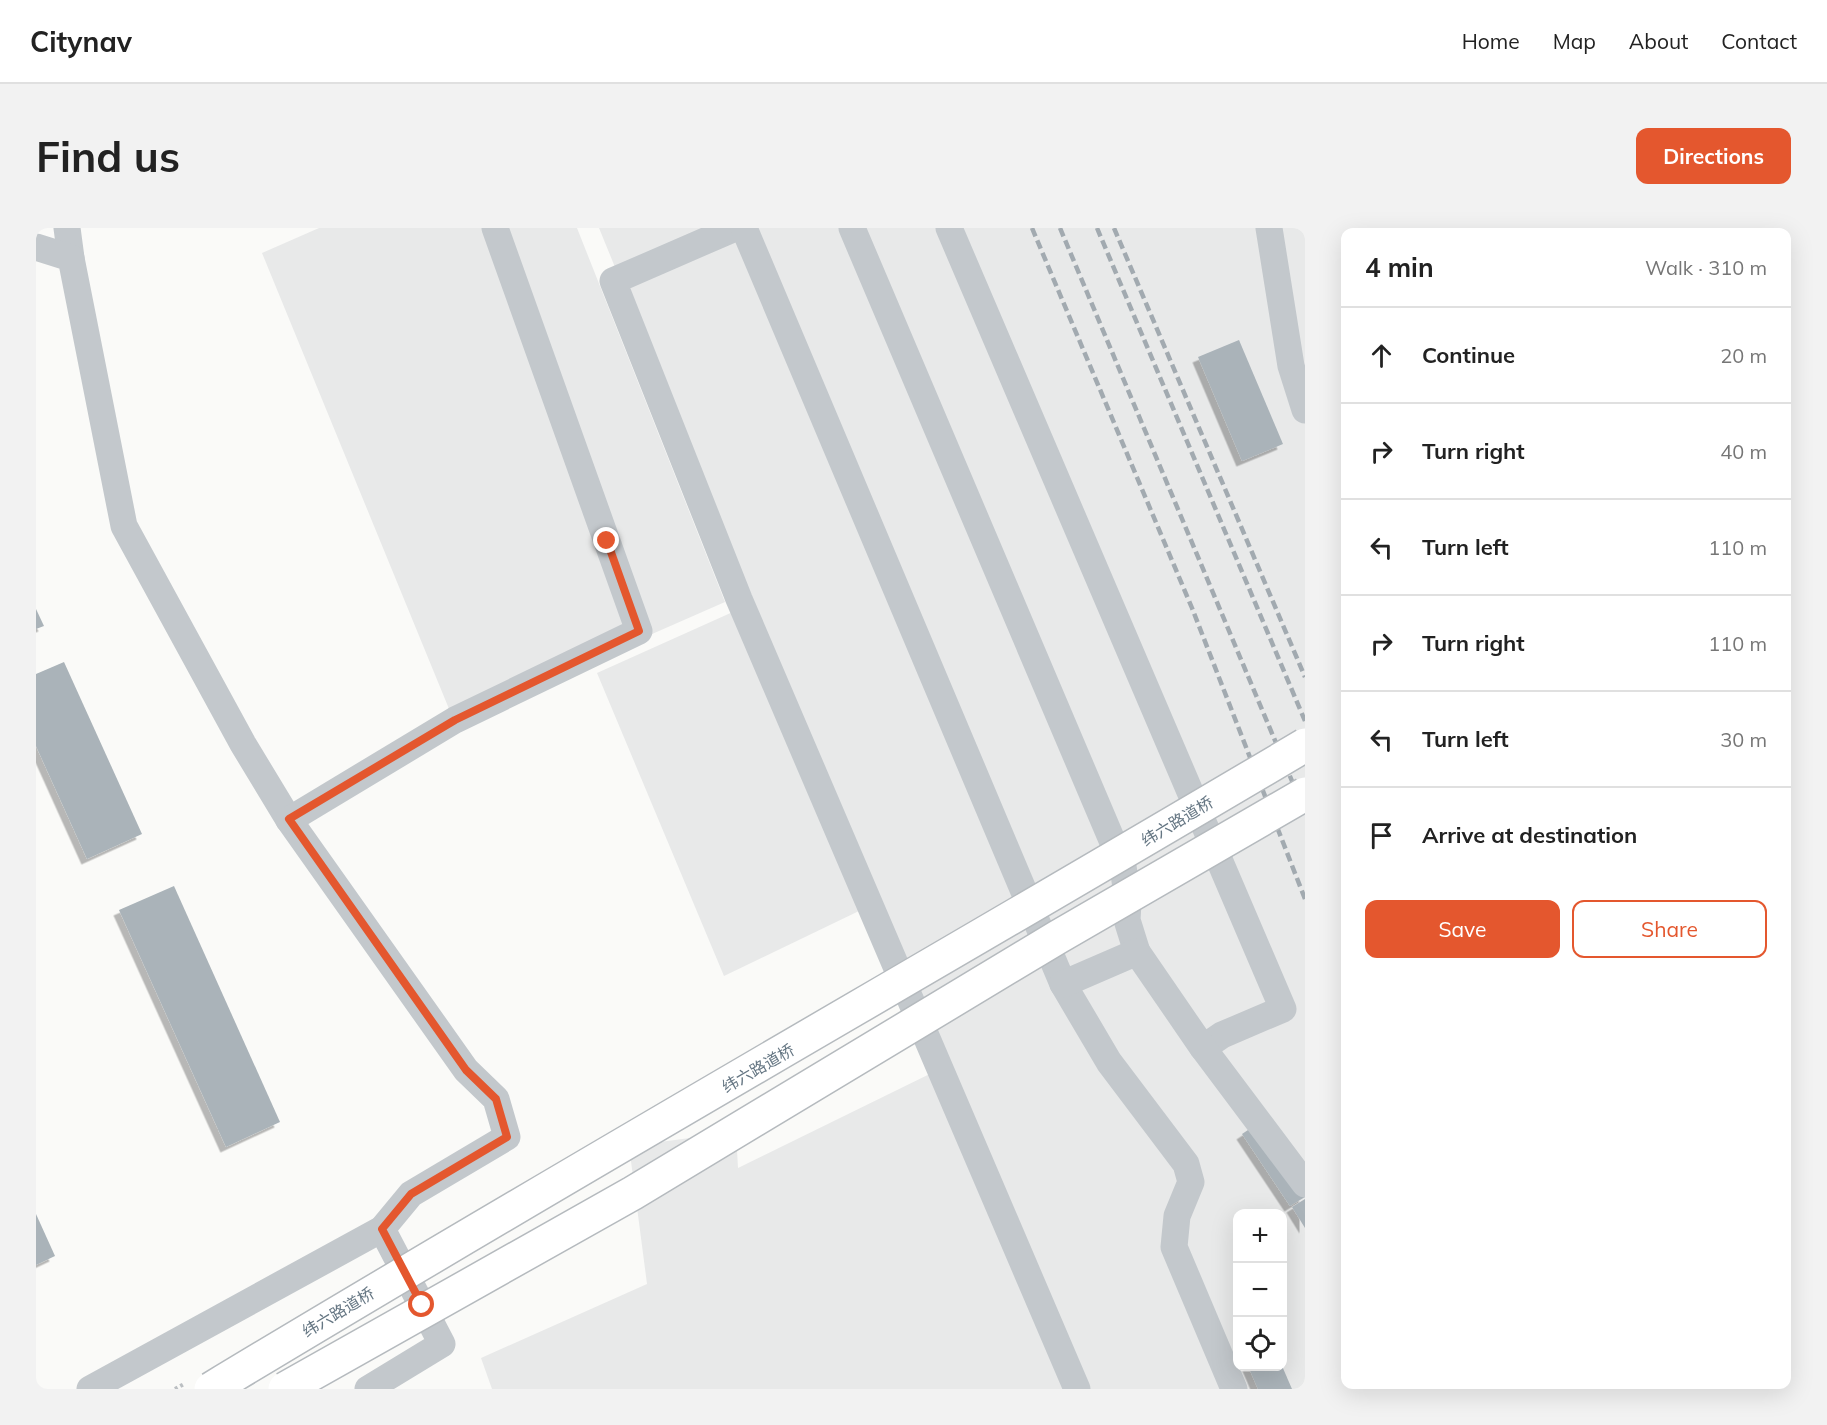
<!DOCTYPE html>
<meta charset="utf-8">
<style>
:root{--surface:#fff;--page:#f2f2f2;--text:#222;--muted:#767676;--line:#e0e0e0;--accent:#e4572e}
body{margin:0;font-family:Mulish,"Noto Sans SC",sans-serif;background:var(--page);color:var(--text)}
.controls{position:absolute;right:18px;bottom:18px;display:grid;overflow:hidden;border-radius:12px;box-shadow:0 6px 24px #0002}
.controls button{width:54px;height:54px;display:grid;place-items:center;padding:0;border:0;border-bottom:2px solid var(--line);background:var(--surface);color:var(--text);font:30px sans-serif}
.stop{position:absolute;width:18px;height:18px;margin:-14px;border:4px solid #e4572e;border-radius:50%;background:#fff}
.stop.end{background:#e4572e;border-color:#fff;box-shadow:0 2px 6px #0008}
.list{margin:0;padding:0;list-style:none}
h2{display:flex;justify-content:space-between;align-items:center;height:78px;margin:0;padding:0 24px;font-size:26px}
h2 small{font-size:20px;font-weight:400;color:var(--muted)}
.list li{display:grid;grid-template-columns:39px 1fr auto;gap:18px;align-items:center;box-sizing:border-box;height:96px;padding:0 24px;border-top:2px solid var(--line)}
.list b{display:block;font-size:22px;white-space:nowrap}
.list em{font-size:20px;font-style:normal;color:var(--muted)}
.actions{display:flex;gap:12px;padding:18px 24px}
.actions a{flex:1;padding:14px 0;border:2px solid var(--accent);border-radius:12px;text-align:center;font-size:21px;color:var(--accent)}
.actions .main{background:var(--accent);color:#fff}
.icon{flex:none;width:33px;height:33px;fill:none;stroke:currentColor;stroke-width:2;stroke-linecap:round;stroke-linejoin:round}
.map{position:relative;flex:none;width:1269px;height:1161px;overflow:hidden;border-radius:12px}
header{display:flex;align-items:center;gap:36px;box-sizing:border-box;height:84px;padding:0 30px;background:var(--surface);border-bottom:2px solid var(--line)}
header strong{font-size:28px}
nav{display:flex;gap:33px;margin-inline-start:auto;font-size:21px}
.intro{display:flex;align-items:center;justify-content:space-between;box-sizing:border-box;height:144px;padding:0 36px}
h1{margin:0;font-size:42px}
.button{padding:15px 27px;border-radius:12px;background:var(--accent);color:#fff;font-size:21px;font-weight:700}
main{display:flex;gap:36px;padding:0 36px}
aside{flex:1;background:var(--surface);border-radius:12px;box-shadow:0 6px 24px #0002}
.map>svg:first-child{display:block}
.built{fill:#e8e9e9;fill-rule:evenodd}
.building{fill:#aab3b9;filter:url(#shadow)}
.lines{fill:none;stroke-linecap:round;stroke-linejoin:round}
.minor{stroke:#c3c8cc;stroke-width:27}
.rail{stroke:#a2aab0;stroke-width:4.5;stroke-dasharray:9 4.5;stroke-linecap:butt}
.major-bridge-casing{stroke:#b5babe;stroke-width:36;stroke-linecap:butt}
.path-bridge{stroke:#bbbfc2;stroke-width:4;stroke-dasharray:3 3;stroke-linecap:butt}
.major-bridge{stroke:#fff;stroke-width:33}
.route{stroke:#e4572e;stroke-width:8}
.labels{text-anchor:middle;stroke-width:6;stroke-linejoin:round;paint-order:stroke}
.street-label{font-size:16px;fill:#657683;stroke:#fff}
</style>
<header>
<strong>Citynav</strong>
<nav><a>Home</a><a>Map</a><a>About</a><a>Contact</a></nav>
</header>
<div class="intro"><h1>Find us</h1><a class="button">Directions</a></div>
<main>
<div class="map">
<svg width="1269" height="1161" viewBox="0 0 1269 1161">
<defs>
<filter id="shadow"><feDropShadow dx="-5.5" dy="5.5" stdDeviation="0" flood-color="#0004"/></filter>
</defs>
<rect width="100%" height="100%" fill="#fafaf8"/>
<g class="built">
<path d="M283,0H541L689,374L418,493L226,25Z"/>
<path d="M563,0H1269V1161H456L445,1130L611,1056L593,918L700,904L702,940L910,838L733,416ZM1202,986H1246V1138H1202Z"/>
<path d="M699,383L823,683L688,748L561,445Z"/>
</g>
<g class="building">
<path d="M1203,112L1247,216L1206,233L1162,129Z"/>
<path d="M0,381L8,398L0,401Z"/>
<path d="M28,434L106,606L51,631L0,518V446Z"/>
<path d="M138,658L244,894L190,919L83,682Z"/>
<path d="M1221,896L1269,969L1254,978L1206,906Z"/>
<path d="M1269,971V1000L1256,979Z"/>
<path d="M0,986L19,1028L0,1037Z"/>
<path d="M1212,1138H1246L1256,1161H1222Z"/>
</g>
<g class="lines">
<g class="minor">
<path d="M31,0L35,30"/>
<path d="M699,0L577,53L703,371L1041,1161"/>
<path d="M708,0L1027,756L1073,834L1150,936L1155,954L1141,988L1138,1019L1198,1161"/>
<path d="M816,0L1087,638L1092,675L1091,692L1101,724"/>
<path d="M913,0L1247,781L1186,807L1167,820"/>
<path d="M1233,0L1255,138L1269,182"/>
<path d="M0,19L35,30L88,298L207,516L253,592L430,842L460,871L471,909L375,966L346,1001L54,1161"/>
<path d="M253,592L419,492L603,403L459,0"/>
<path d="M1027,756L1101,724L1167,820L1269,956"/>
<path d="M332,1161L406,1116L346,1001"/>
</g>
<g class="rail">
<path d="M996,0L1156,380L1269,671"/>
<path d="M1024,0L1269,584"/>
<path d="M1061,0L1269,493"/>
<path d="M1078,0L1269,449"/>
</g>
<g class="major-bridge-casing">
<g id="major-bridge">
<path d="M175,1161C537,942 905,733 1269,517"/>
<path d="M249,1161L597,965L1022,709L1269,566"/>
</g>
</g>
<path class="path-bridge" d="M139,1161L148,1156"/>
<use href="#major-bridge" class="major-bridge"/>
</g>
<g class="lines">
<path class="route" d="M386,1077L346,1001L375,966L471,909L460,871L430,842L253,591L419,492L603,403L571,313"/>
</g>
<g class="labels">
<g class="street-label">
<text transform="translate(1141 593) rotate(-31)" y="6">纬六路道桥</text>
<text transform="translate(722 840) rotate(-30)" y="6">纬六路道桥</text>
<text transform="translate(302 1084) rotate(-31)" y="6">纬六路道桥</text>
</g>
</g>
</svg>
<div class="controls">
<button>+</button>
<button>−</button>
<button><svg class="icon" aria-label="locate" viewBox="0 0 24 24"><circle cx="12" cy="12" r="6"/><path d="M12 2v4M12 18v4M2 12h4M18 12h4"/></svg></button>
</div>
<div class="stop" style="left:386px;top:1077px"></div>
<div class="stop end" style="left:571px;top:313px"></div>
</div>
<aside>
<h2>4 min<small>Walk · 310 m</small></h2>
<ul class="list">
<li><svg class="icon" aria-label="ahead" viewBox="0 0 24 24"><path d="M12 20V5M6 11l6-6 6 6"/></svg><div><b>Continue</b></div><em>20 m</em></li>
<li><svg class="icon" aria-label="right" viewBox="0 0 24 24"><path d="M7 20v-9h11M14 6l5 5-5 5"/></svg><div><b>Turn right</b></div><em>40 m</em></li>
<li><svg class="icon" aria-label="left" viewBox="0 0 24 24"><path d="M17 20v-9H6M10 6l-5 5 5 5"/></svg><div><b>Turn left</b></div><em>110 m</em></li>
<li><svg class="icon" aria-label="right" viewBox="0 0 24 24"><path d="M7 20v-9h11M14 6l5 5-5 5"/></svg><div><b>Turn right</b></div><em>110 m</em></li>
<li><svg class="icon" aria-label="left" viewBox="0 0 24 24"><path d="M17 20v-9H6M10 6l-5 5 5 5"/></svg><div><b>Turn left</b></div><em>30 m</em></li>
<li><svg class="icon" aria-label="arrive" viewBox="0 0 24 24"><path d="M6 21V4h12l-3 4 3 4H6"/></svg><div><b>Arrive at destination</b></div></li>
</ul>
<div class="actions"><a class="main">Save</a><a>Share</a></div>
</aside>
</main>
